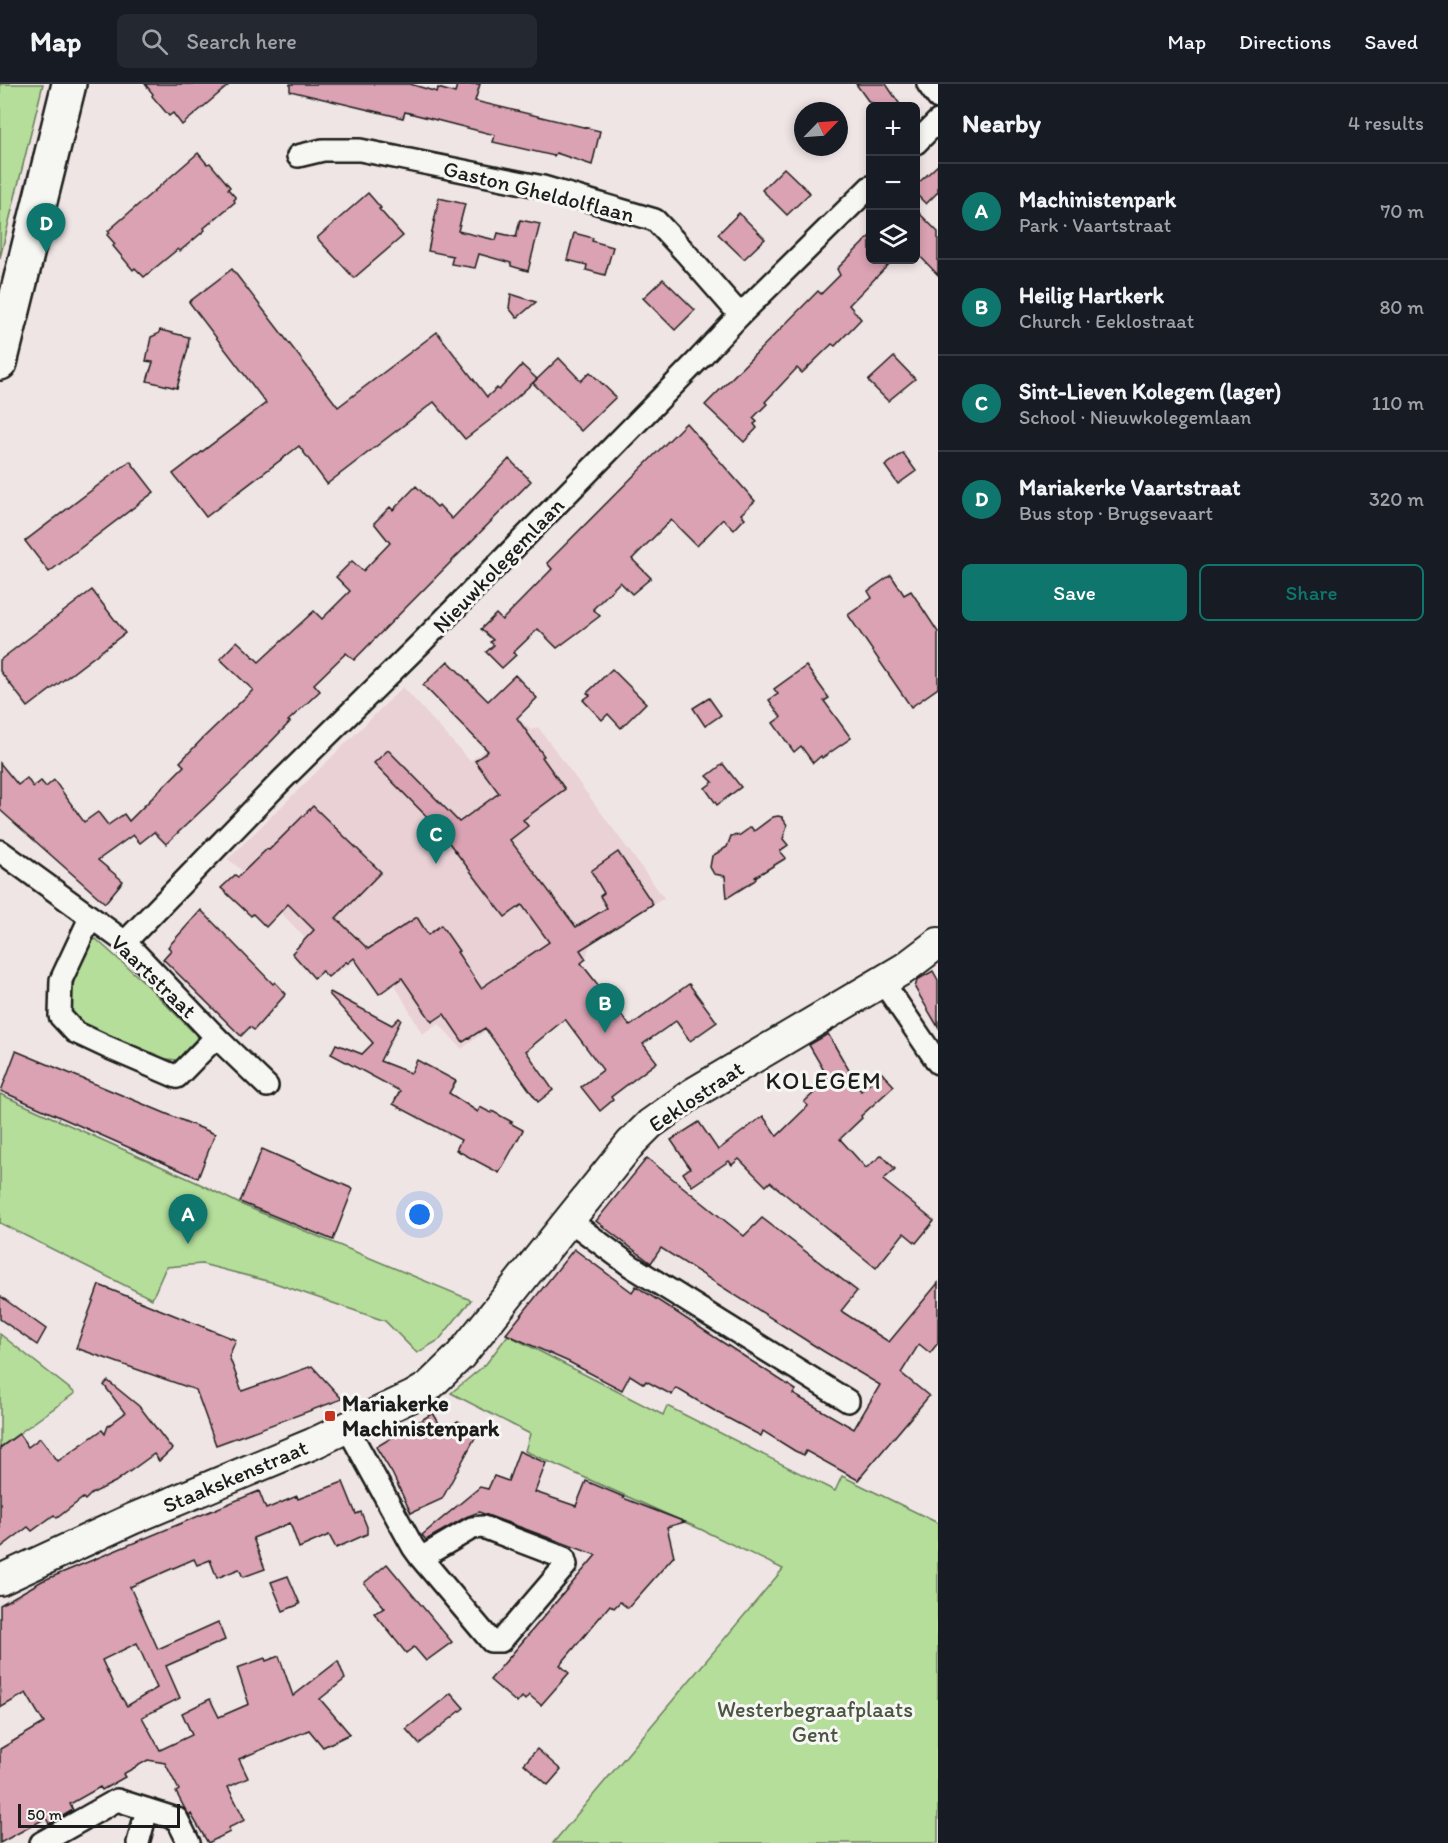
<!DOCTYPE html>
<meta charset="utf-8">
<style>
:root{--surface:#171b24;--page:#242831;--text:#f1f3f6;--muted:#9ea1a6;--line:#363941;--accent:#0f766e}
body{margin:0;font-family:Itim,sans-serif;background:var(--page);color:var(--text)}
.controls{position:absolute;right:18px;top:18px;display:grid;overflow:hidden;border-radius:9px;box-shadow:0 3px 9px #0003}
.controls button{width:54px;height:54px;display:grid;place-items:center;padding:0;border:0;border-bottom:2px solid var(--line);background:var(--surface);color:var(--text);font:30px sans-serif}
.compass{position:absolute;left:794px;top:18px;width:54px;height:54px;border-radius:50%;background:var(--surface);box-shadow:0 3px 9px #0003;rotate:65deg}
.scale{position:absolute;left:18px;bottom:15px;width:162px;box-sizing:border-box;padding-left:6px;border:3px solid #1c1c1c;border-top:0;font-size:16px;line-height:21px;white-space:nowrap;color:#1c1c1c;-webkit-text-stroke:4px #f6f6f2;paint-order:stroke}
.you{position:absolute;left:420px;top:1131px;width:21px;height:21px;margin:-15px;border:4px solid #fff;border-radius:50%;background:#1a73e8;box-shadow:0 0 0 9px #1a73e833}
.badge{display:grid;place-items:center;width:39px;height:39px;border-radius:50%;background:var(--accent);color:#fff;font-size:20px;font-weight:700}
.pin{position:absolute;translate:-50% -50px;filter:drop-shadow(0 2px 3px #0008)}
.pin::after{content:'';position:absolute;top:32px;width:21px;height:18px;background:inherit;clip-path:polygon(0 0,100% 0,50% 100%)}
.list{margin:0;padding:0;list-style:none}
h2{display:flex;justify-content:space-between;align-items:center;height:78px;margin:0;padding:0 24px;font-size:26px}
h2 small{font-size:20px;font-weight:400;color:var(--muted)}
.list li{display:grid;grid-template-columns:39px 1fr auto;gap:18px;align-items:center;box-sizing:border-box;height:96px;padding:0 24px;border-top:2px solid var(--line)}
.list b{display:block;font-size:22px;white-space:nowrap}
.list p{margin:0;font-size:20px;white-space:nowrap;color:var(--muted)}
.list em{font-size:20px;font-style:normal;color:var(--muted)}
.actions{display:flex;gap:12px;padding:18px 24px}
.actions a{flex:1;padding:14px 0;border:2px solid var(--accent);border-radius:9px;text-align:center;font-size:21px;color:var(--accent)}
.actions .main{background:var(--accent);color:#fff}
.icon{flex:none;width:33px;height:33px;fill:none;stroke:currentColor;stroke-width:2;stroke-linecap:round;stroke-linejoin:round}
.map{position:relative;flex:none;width:938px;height:1759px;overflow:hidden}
header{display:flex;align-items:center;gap:36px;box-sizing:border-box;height:84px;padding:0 30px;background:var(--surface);border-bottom:2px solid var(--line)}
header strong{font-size:28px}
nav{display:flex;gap:33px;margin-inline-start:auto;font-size:21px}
.search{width:420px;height:54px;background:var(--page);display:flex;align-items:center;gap:15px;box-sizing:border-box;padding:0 21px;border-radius:9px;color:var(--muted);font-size:22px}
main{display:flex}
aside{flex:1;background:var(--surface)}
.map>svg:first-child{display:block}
.built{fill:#e9d1d6}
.green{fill:#b4de9a;stroke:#687d5b;stroke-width:1.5}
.building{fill:#daa2b3;stroke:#1c1c1c;stroke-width:1.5;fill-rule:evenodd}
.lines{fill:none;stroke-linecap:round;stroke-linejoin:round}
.street-casing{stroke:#1c1c1c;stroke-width:26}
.secondary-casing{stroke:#1c1c1c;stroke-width:34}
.primary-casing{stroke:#1c1c1c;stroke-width:38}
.street{stroke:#f6f6f2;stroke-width:21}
.secondary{stroke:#f6f6f2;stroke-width:30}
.primary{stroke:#f6f6f2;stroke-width:33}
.poi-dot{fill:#c8321e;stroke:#f6f6f2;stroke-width:2}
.labels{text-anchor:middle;stroke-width:6;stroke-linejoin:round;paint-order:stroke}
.street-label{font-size:22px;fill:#1c1c1c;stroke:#f6f6f2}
.poi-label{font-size:22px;font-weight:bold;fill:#1c1c1c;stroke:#f6f6f2;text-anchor:start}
.park-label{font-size:22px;fill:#4a5642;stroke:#f6f6f2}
.neighbourhood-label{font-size:24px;letter-spacing:1.5px;fill:#1c1c1c;stroke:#f6f6f2}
</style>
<header>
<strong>Map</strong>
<div class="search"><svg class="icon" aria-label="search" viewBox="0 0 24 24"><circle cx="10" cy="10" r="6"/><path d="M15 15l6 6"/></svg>Search here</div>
<nav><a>Map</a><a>Directions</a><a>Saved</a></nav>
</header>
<main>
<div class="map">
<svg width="938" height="1759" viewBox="0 0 938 1759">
<rect width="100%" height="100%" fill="#f0e5e5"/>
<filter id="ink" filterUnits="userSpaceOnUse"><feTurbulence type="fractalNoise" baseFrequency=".0167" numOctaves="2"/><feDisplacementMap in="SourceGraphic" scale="12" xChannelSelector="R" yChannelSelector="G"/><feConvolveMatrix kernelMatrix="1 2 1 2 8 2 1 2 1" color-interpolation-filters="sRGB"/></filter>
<g filter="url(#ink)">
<path class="built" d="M403,603L470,677L522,638L531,646L538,643L664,814L590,860L586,875L502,934L462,965L439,940L422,950L394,899L374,867L337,888L239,784L228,775Z"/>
<g class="green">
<path d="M0,0H43L0,174Z"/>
<path d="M96,855L144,898L198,953L177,976L157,974L78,939L69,928L77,878L86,860Z"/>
<path d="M0,1010L198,1099L240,1120L471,1216L439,1256L417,1269L385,1237L275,1199L202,1180L166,1183L152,1215L0,1139Z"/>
<path d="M0,1250L75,1309L0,1363Z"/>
<path d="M508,1251L663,1331L667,1322L835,1407L842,1392L938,1439V1759H553L783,1485L700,1445L525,1367L530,1350L451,1309L486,1280Z"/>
</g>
<g class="building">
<path d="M145,0H230L182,41L173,29L169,32L152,12L153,10Z"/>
<path d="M290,0H410L437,8L438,4L455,9L457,0H480L475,17L600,47L592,81L556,69L554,72L493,58L495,51L405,28L403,34L290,7Z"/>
<path d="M856,0H886L901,22H883L869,18Z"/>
<path d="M198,69L207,80L210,79L230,103L228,105L236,114L234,116L235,118L204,144L205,146L180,167L178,165L144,193L135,184L133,186L113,162L115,160L107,151L110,149L108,147Z"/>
<path d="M938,81V108L926,120L915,109V102Z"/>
<path d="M784,84L810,109L787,131L762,106Z"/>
<path d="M368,109L381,124L379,125L403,152L354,194L317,154Z"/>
<path d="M439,114L465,120L458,147L496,156L498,149L516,153L520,136L540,140L528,187L511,182V179L479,170L475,184L451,180L453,172L428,167Z"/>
<path d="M915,125L938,148V191L915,167Z"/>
<path d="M739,129L765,155L744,175L718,150Z"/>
<path d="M574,149L593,154L592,157L613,163L605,191L586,186L587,181L567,176Z"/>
<path d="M870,152V176H893L849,221L861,235L835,262L832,260L802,289L797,284L765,318L767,320L753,334L757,338L754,340L757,344L744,358L705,321L818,207L821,210L840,191L837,185Z"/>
<path d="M232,185L338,323L437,248L487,313L497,304L499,306L522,281L537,295L503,326L465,355L434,318L327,400L299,362L206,433L173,390L266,319L189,218Z"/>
<path d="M663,195L695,226L675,246L643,214Z"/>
<path d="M511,210L536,218L517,234L509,224Z"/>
<path d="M160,246L189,253L188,264L177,304L147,297L153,278L146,277L151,253L158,250Z"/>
<path d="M894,273L915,295L888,317L868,297Z"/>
<path d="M559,274L581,297L590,288L616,313L581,347L533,299Z"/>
<path d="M686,339L755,417L741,430L745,434L734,446L723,435L697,462L671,436L632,475L651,494L632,510L620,498L593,525L600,532L557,564L538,545L513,569L516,571L502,584L486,568L494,561L490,558L493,556L481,545L496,530L502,536L552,485L547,479Z"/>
<path d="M903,369L916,387L898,400L885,382Z"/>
<path d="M509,375L531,397L354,576L346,569L314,600L320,607L288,637L290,638L239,691L166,760L154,748L140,759L133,751L98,776L123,797L105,819L0,726V679L18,701L27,694L33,703L41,697L46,703L54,696L84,738L98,728L108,741L124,730L129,737L184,682L180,678L203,654L253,606L220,575L237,557L259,578L314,527L322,535L350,507L336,493L352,477L363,487L390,459L374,439L390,423L393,426L416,402L437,423L439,421L452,435Z"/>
<path d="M130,377L154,408L49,488L25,457Z"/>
<path d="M891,491L904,511L911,507L938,548V604L911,623L848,531L872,514L868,507Z"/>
<path d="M92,506L125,549L28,623L0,587V576Z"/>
<path d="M448,577L488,617L515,591L537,614L517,634L544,672L542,673L565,705L523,736L528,742L510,756L576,843L607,824L600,812L604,809L591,787L618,768L653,820L580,866L586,875L581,879L630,942L689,900L717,938L690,957L676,937L643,960L657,978L611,1013L613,1016L600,1027L581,1003L603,986L565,935L526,967L553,1006L538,1018L485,944L463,958L444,930L432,938L402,894L379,910L354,874L348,879L346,878L328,893L322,887L314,894L292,869L314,846L288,820L266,843L253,830L251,832L221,804L235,791L238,793L267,765L269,766L313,722L381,788L336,834L368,865L417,833L428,851L441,841L459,867L457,868L481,904L549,858L522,821L505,833L437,743L374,679L388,666L459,738L499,709L475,677L488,667L423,601Z"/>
<path d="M806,582L829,614L824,617L851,654L822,674L821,672L813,679L801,662L794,668L773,639L781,633L769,616L778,610L774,605Z"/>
<path d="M612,585L646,619L621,644L608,630L602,636L583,616L590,611L587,609Z"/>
<path d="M709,614L721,631L705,642L693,624Z"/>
<path d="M723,680L741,703L717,721L705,704L713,698L707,692Z"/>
<path d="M778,732L782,733L787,741L783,755L788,761L780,767L786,774L755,793L756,795L754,797L727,814L725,792L714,790L710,783L712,772L727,763L731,752L740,751L751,743L754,747L773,733Z"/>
<path d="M201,826L273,900L275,898L286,910L254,946L250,943L241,952L163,875L171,866L168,863Z"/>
<path d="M933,887L938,896V943L915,904L917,896Z"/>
<path d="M330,908L392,941L399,934L401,936L380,977L411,989L417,976L456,997L449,1009L478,1028L480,1023L491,1029L492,1027L512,1038L510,1039L523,1046L499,1089L456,1066L461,1056L393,1020L400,1007L331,970L336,960L362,970L373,959L329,910Z"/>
<path d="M828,950L861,1007L881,988L894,1002L861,1032L862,1034L840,1055L866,1084L882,1071L895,1085L883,1096L934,1137L916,1159L904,1149L876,1184L770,1098L766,1102L739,1075L732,1081L729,1077L692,1102L683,1089L690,1084L671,1056L699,1038L718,1066L763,1032L777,1052L808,1022L804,1018L829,995L809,961Z"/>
<path d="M16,967L215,1050L198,1094L1,1007Z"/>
<path d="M262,1065L353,1105L333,1156L240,1118Z"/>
<path d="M647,1074L744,1152L762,1134L857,1207L841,1227L889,1258L938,1199V1259L930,1269L919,1260L901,1289L929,1312L858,1396L806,1367L804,1371L795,1367L763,1347L761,1352L720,1330L676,1304L672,1311L646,1297L644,1300L630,1291L622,1306L569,1278L506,1250L574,1165L632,1208L636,1202L796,1306L793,1310L854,1345L880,1301L823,1267L661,1164L651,1179L596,1137Z"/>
<path d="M99,1201L236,1256L229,1272L242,1307L312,1282L342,1315L216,1361L196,1306L76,1264Z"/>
<path d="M0,1212L46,1245L37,1261L0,1235Z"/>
<path d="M108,1297L140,1323L172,1365L159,1377L154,1370L115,1398L91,1410L85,1416L83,1414L57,1434L54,1431L32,1447L28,1443L0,1464V1364L19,1350L28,1363L40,1354L58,1377L102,1346L105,1350L108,1342L125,1329L104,1301Z"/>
<path d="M433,1329L443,1346L458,1337L477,1350L442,1415L411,1429L392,1389L376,1363Z"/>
<path d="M519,1367L546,1379L535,1408L576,1422L586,1397L624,1413L623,1414L685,1438L667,1443L674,1472L628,1524L620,1518L614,1524L610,1521L560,1581L569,1589L541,1621L529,1611L525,1616L522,1613L517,1619L490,1596L596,1471L479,1428L466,1433L426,1456L422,1451L480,1403L488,1405L494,1392L508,1397Z"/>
<path d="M343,1398L356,1430L361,1428L367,1443V1450L336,1464L329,1451L299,1464L290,1439L253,1454L265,1485L243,1493L239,1485L217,1494L210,1476L197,1481L194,1475L130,1503L158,1565L218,1538L225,1556L166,1582L180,1614L142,1633L160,1666L192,1651L182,1629L210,1615L219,1633L249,1620L237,1584L265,1574L266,1577L279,1572L293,1612L338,1577L345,1595L320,1615L350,1650L323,1663L309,1646L239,1675L248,1694L228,1703L245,1736L228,1744L230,1748L208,1759L191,1730L189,1731L185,1725L176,1708L179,1706L165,1679L148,1676L123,1690L125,1693L102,1706L100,1703L70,1720L73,1726L49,1740L46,1734L0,1759V1665L44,1639L26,1609L0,1624V1521L42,1497L259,1407L266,1425L297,1412L298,1415ZM137,1559L157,1604L127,1622L113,1600L102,1576Z"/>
<path d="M387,1480L452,1558L426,1577L414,1563L406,1569L374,1529L385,1524L364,1499Z"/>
<path d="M288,1492L300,1520L283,1527L271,1498Z"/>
<path d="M451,1609L464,1624L419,1660L406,1645Z"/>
<path d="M537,1665L561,1686L548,1701L524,1680Z"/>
</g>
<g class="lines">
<g class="street-casing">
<g id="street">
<path d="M928,0L938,14"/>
<path d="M916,59L938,37"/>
<path d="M298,72L323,66H360L543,103L655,136L684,167L740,231"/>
<path d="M0,767L125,858L216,953L267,1002"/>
<path d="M90,834L61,896L60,932L75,948L107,963L177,993L216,953"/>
<path d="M125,858L281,697L420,560L699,275L740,231L870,103"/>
<path d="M883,898L938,979"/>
<path d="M569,1136L631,1182L848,1317"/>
<path d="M347,1343L413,1463L421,1474L472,1444L483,1443L564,1474L566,1481L501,1557H491L421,1474"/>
<path d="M41,1759L117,1716L177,1735L189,1759"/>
<path d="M138,1759L147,1726"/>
</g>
</g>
<g class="secondary-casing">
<path id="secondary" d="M0,1496L132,1435L312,1360L413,1312L428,1303L460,1272L631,1059L650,1040L692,1010L905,884L938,859"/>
</g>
<g class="primary-casing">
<path id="primary" d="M0,279L69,0"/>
</g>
<use href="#street" class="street"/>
<use href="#secondary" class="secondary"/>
<use href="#primary" class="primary"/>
</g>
</g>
<rect class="poi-dot" x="324" y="1326" width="12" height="12" rx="3"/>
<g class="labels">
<g class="street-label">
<text transform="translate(539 107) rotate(14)" y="8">Gaston Gheldolflaan</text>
<text transform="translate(498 481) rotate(-46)" y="8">Nieuwkolegemlaan</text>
<text transform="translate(154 892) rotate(44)" y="8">Vaartstraat</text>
<text transform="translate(696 1012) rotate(-34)" y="8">Eeklostraat</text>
<text transform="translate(235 1392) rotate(-23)" y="8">Staakskenstraat</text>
</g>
<g class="poi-label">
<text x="342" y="1327">Mariakerke<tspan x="342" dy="25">Machinistenpark</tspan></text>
</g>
<g class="park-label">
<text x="815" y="1633">Westerbegraafplaats<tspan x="815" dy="25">Gent</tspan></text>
</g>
<g class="neighbourhood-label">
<text x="824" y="1005">KOLEGEM</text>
</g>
</g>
</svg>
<div class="controls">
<button>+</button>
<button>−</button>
<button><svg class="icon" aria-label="layers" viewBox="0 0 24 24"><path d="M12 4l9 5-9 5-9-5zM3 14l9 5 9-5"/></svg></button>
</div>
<svg class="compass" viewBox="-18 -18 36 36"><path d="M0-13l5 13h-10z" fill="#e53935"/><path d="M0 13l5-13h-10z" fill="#9ea1a6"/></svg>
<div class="scale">50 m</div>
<div class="you"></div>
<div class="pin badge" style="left:188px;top:1160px">A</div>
<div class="pin badge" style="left:605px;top:949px">B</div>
<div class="pin badge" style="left:436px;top:780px">C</div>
<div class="pin badge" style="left:46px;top:169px">D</div>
</div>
<aside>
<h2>Nearby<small>4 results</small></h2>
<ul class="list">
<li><span class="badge">A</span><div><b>Machinistenpark</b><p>Park · Vaartstraat</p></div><em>70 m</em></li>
<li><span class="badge">B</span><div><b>Heilig Hartkerk</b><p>Church · Eeklostraat</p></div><em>80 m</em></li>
<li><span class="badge">C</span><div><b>Sint-Lieven Kolegem (lager)</b><p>School · Nieuwkolegemlaan</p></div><em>110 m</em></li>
<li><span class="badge">D</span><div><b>Mariakerke Vaartstraat</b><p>Bus stop · Brugsevaart</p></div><em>320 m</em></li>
</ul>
<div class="actions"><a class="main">Save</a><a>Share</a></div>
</aside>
</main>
